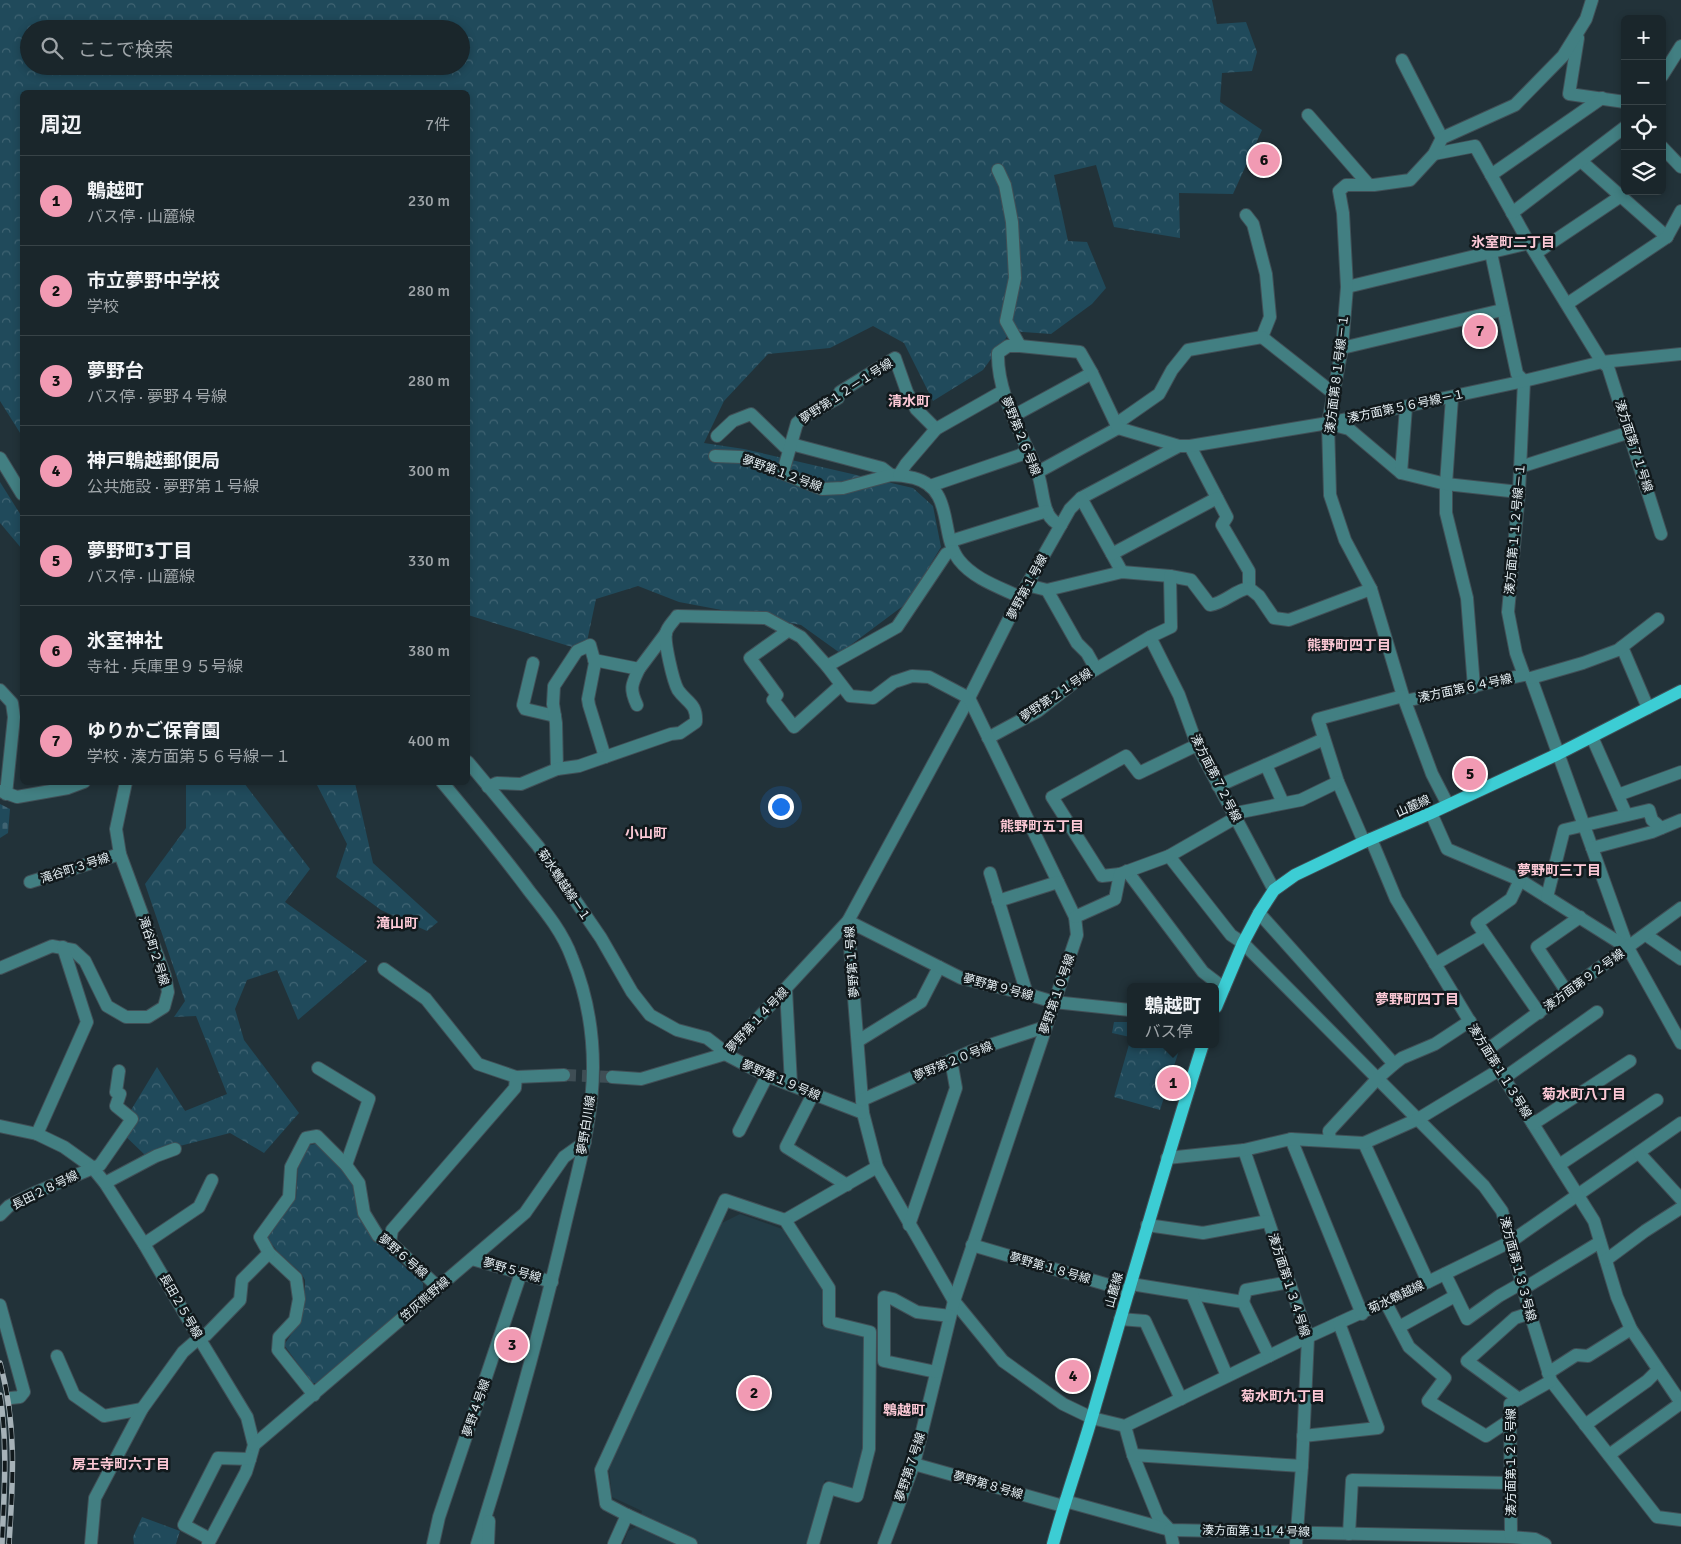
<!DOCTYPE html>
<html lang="ja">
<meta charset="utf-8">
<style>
:root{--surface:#1a262b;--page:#273237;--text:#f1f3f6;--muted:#9fa5a9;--line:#384347;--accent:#f19ab3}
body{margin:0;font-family:Signika,"Noto Sans JP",sans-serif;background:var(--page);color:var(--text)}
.controls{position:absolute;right:15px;top:15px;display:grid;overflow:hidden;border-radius:8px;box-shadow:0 2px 8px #0003}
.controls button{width:45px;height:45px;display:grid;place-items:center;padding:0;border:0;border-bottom:1px solid var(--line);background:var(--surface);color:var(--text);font:25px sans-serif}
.you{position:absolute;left:780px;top:806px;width:18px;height:18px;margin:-12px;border:4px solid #fff;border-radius:50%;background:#1a73e8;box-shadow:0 0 0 8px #1a73e833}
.badge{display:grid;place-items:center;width:32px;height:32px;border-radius:50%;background:var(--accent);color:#111;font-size:16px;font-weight:700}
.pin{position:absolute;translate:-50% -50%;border:2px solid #fff;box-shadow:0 1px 5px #0006}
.popup{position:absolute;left:1127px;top:983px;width:92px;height:65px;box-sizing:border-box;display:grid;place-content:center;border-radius:8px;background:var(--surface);filter:drop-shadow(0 1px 4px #0005);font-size:16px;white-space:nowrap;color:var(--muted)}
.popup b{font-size:19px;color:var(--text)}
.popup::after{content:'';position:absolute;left:50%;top:100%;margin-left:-10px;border:10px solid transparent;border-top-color:var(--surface)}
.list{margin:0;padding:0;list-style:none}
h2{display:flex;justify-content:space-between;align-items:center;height:65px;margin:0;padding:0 20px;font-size:21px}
h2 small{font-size:16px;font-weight:400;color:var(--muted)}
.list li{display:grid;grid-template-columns:32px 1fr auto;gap:15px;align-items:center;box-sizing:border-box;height:90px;padding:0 20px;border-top:1px solid var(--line)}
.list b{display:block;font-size:19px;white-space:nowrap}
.list p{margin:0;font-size:16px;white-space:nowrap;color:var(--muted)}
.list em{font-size:16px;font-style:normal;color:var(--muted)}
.icon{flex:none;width:28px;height:28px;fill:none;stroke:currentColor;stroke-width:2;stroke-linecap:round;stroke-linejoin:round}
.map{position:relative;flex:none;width:1681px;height:1544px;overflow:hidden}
.search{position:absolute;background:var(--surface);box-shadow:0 2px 8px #0003;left:20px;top:20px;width:450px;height:55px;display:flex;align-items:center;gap:12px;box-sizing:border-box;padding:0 18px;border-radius:28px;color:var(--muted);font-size:19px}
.panel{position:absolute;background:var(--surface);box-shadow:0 2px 8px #0003;left:20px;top:90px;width:450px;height:695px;border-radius:8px}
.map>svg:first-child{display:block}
.built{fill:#233c46}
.forest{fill:url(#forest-crowns);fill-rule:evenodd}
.cemetery{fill:url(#cemetery-stones)}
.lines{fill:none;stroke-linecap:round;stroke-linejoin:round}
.minor-tunnel{stroke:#3f4e55;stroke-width:12;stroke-dasharray:12 6;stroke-linecap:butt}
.minor-casing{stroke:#415057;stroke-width:14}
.major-casing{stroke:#415057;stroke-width:14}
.minor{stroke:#427f82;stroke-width:12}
.major{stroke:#3ccdd4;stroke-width:12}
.rail-casing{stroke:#a6b2b8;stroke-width:5.5}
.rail{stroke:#11191c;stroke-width:4;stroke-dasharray:11;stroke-linecap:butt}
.labels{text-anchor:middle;stroke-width:5;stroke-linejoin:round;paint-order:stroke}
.street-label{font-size:12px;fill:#e6f0f5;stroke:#11191c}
.neighbourhood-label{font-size:14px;font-weight:bold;fill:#fbc8d5;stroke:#11191c}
</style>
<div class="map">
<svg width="1681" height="1544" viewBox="0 0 1681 1544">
<defs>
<pattern id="forest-crowns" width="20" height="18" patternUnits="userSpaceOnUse" patternTransform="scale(1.25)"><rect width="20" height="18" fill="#204a5b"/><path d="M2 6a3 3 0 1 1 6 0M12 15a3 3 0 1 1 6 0" fill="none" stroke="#406473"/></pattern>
<pattern id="cemetery-stones" width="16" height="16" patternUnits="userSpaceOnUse" patternTransform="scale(1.25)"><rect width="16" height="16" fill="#204a5b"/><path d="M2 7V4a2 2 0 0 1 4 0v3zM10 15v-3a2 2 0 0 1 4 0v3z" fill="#406473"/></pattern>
</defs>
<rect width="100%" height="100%" fill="#223239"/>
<path class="built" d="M740,1214L785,1230L786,1235L824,1290L821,1326L866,1337L863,1448L852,1488L825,1480L806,1544H623L628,1531L636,1527L642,1511L612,1497L609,1468L720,1224Z"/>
<g class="forest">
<path d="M0,0H1212L1217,24L1246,22L1257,52L1252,71L1222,73L1220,102L1262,130L1233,194L1179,193L1180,238L1114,227L1096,165L1054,175L1068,241L1087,242L1106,288L1092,304L1051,334L1011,331L983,370L933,401L904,343L873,326L830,348L768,354L724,401L704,443L744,449L913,488L933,506L941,547L907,603L840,653L801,625L679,602L638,586L596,599L585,651L468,615V92H22V436L0,401ZM29,29H461V66H29Z"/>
<path d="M0,482L22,517V549L0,523Z"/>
<path d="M186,783H244L310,869L285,902L367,961L298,1020L277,970L247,980L235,1009L244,1040L299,1113L264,1153L230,1133L145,1155L119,1130L157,1067L185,1111L227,1094L196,1016L174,1017L185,1001L145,884L186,828Z"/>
<path d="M316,783H355L373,863L438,922L427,931L381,910L336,877L347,844Z"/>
<path d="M1114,1022H1130V1037L1112,1033Z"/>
<path d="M1130,1041V1044H1181L1160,1110L1114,1097Z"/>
<path d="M316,1144L338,1163L353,1185L359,1214L372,1238L423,1283V1292L316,1383H312L284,1345L300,1321L305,1300V1280L301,1273L278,1252L267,1238L296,1198L298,1168L309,1145Z"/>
<path d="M142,1517L180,1531L176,1544H134L133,1537Z"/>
</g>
<path class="cemetery" d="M0,804L10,809L8,833L0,838Z"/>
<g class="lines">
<g class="minor-tunnel">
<path d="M564,1075L612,1077"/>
<path d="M0,1400L11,1398"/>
</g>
<g class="minor-casing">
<g id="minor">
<path d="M1578,38L1569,94L1625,102"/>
<path d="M1402,60L1442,138"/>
<path d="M1662,76L1681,46"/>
<path d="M1308,115L1369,185"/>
<path d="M1662,147L1681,167"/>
<path d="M1434,154L1475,146L1529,243L1602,362L1608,367L1661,534"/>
<path d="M1581,161L1667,237"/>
<path d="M998,170L1005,185L1012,222L1015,278L1006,321L1020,346"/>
<path d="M1491,175L1602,98"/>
<path d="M1512,213L1625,127"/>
<path d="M1246,215L1253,224L1266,274L1270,317L1262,337"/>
<path d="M1491,253L1517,374L1524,381L1519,492L1508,612L1516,653L1524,675"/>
<path d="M1536,253L1621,196"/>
<path d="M1347,287L1529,243"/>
<path d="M1567,304L1667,237L1681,211"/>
<path d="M1262,337L1333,393"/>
<path d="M1342,348L1502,310"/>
<path d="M1452,397L1446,484V513L1467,598L1474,687"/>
<path d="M1013,416L1092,373"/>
<path d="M1116,424L1159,394L1172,370L1188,350L1262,337"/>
<path d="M1330,424L1349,429L1401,473L1446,484L1519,492"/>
<path d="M717,436L733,421L751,414L785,447L795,445L882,468L891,475"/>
<path d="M1179,446L1081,498L1070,509L1020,597L969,698L848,921L863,1113L877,1167L954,1301L1003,1361L1063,1404L1092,1418L1125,1426L1308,1337L1428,1282L1510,1242L1681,1123"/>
<path d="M1190,446L1227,517L1222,525L1249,571V588"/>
<path d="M715,456L742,457L822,489L843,488L891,475C899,475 906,476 914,478C955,489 939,534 959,560C974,579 999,587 1020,597"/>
<path d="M0,458L22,494"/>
<path d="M1520,467L1630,432"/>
<path d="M783,472L797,423L807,415L838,398L840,392L895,358L907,392L916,409L936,429"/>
<path d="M1038,472L1118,428"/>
<path d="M1401,473L1406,407"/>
<path d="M899,475L906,464L936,429L1003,391"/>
<path d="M930,486L1029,452"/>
<path d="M1081,498L1122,572"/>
<path d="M1061,525C1054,523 1050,518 1047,512C1042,499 1042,484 1037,471C1022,433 997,395 998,353L1008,346H1020L1080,352L1092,373L1118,428L1179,446H1190L1328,423L1524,381L1602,362L1681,354"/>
<path d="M951,541L1047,511"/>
<path d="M1112,554L1217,498"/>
<path d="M1027,585L1047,590L1122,572L1170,576L1191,580L1210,605C1225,603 1235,590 1249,588"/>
<path d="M1249,588L1259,596L1274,618L1289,620L1371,589"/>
<path d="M1047,590L1077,643L1087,653L1096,669"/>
<path d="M789,630L750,658L777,695L773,700L794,727L841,685"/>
<path d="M1150,637L1179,695L1197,745L1274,890"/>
<path d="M1622,647L1648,708"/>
<path d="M594,660L639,669L666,633"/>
<path d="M533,663L523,705L525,709L555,716"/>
<path d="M827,666L897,627L946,554L953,551"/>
<path d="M1531,678L1628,948L1681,1043"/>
<path d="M1531,678L1583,663L1618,650L1658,619"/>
<path d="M0,690L12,703L14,717L6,794"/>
<path d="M1405,701L1524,675"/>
<path d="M637,705C629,688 632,684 639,669"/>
<path d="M1592,737L1626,814"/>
<path d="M988,738L1038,711L1076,681L1150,637L1171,627L1170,576"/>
<path d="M468,762L538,846L601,938L632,992L650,1015L677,1030L707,1038L720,1048L725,1054L767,1076L863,1113"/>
<path d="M1266,765L1283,803"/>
<path d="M557,769L556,723L553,704L554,686L577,651L590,645L595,663L588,699L589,705L605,757"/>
<path d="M442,782C472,818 502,854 530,892C546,912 563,933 572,958C586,992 593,1030 593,1067C593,1121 577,1173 565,1225C540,1332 510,1439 477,1544"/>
<path d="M1218,786L1324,739"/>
<path d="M488,787L497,783L521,784L557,769L579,766L671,734L680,733L696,722C697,703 687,703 678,690C673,681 664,642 666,633C667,627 674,621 677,616L766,618L801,637L827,666L850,696L873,698L894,682L912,676L929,677L969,698L1075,917L1077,935L954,1301L914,1464L884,1544"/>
<path d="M0,791L17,797L68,788L84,782"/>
<path d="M1618,795L1681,772"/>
<path d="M1448,805L1432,774L1403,696L1371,589L1345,540L1330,495L1328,423L1342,348L1347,287L1343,213L1339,191L1346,185H1374L1410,180L1434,154L1442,138L1515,105L1563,56L1586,19L1592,0"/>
<path d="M1431,813L1447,849L1520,880L1628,948"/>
<path d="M1371,839L1396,899L1499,1070L1594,1221L1617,1297L1631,1329L1681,1403"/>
<path d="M1364,842L1338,782L1318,719L1403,696"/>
<path d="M1592,848L1652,832L1681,820"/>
<path d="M1169,856L1231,935L1243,943L1484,1186L1502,1211L1530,1313L1551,1381L1657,1517L1681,1520"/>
<path d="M1127,871L1203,972L1224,988"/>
<path d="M990,873L1027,994"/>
<path d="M1120,874L1102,876L1052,797L1126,756L1139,773L1197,745"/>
<path d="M1520,880L1511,899L1477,923L1539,1013"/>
<path d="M30,882L120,854"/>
<path d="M1547,897L1564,830L1649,810L1652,820L1661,828"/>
<path d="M998,901L1058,882"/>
<path d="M1259,913L1394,1064"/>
<path d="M1075,917L1115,899L1120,874L1169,856L1237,817L1241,812L1301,800L1338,782"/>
<path d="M1646,935L1681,959"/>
<path d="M1435,964L1485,935"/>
<path d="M0,968L52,946L73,950L85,961L107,1006L126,1017H148L164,1007L168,992L165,976L120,854L116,829L126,782"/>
<path d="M384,969L426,999L478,1064L516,1077L564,1075"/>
<path d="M786,989L791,1084"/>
<path d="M1567,992L1537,947L1580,917"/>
<path d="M858,1041L921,1002L939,967"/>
<path d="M1487,1050L1681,908"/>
<path d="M318,1068L369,1099L346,1165"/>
<path d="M612,1077L641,1079L725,1054L848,921L961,978L1027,994L1054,1002L1130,1010"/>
<path d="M1504,1078L1597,1012"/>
<path d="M813,1094L786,1147L847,1185"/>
<path d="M862,1100L972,1051L1045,1027"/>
<path d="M1533,1124L1630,1061"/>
<path d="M0,1126L37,1134L64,1147L92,1167L105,1183L144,1244L199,1338L247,1417L254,1445L250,1459L246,1472L208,1544"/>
<path d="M739,1131L767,1076"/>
<path d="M37,1134L87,1022L63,947"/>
<path d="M1291,1139L1362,1314"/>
<path d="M1330,1141L1329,1131L1378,1078L1394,1064L1402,1058L1435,1044L1470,1021"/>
<path d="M1364,1143L1428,1282"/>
<path d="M1244,1150L1308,1337L1302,1466L1296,1544"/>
<path d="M1639,1153L1681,1199"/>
<path d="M1167,1158L1244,1150L1291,1139L1364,1143L1418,1119L1499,1070"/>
<path d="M1559,1165L1657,1100"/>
<path d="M105,1183L156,1156L175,1149"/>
<path d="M0,1215L9,1206L32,1194L100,1165L132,1119L116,1106L120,1094L116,1092L119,1071"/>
<path d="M785,1220L877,1167"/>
<path d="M909,1225L956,1088L951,1060"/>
<path d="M1147,1225L1203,1233L1268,1221"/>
<path d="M390,1242L392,1230L515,1088L516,1077"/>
<path d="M144,1244L199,1207L212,1180"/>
<path d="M972,1245L1129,1291"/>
<path d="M472,1259L552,1282"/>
<path d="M1606,1260L1645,1231L1681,1208"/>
<path d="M1445,1274L1467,1319L1499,1296L1522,1283"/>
<path d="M1131,1284L1243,1302L1269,1356"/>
<path d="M1523,1289L1600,1242"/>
<path d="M1192,1294L1227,1376"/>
<path d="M1243,1302L1246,1290L1289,1282"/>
<path d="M1386,1303L1409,1347L1445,1378L1428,1401L1486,1436L1510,1420"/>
<path d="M0,1305L24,1392L20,1397L11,1398"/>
<path d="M1120,1319L1145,1321L1181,1399"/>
<path d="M1399,1327L1455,1296"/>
<path d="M57,1356L74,1395L104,1416L142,1409"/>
<path d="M936,1372L884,1361V1297L893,1299L917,1312L950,1316"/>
<path d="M1548,1373L1576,1355L1588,1356L1631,1329"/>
<path d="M314,1395L278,1350L279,1337L295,1320L299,1299L296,1278L269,1253L260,1237L289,1197L291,1167L306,1138L317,1136L346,1165L359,1183L364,1213L378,1236L390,1242L438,1287"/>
<path d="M1519,1399L1467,1361L1515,1318L1530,1313"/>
<path d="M1585,1425L1647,1381L1658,1370"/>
<path d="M1125,1426L1133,1455L1158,1517L1170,1530"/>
<path d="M1303,1436L1378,1428L1339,1323"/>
<path d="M254,1445L525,1213L564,1157L585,1142"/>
<path d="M1133,1455L1302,1466"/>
<path d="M1609,1455L1681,1403"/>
<path d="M914,1464L1063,1506"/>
<path d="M1065,1501L1170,1530L1511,1537L1535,1539L1545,1544"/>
<path d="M1170,1530L1173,1544"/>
<path d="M1349,1534L1352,1480L1510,1483"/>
<path d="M1511,1537L1510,1404L1551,1381"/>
<path d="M210,1539L184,1525L218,1458L250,1459"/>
<path d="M91,1544L95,1498L142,1409L183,1352L199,1338L206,1335L240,1300L242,1280L269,1253"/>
<path d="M433,1544L439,1517L521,1273"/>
<path d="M488,1544L489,1521"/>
<path d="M614,1544L627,1515"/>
<path d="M691,1544L627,1515L606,1504L601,1470L725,1200L785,1220L829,1288V1322L870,1332L869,1449L857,1496L829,1488L813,1544"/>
</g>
</g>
<g class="major-casing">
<g id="major">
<path d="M1216,1007L1243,943L1259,913L1274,890L1295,875L1364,842L1431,813L1558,754L1681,691"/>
<path d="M1053,1544C1066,1496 1083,1450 1096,1403C1131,1283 1165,1163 1203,1044"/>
</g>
</g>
<use href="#minor" class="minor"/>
<use href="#major" class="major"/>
<g class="rail-casing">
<g id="rail">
<path d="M0,1363C17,1424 13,1482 9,1544"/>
<path d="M0,1395C8,1445 4,1494 2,1544"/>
</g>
</g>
<use href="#rail" class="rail"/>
</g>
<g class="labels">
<g class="street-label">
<text transform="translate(1337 374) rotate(-83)" y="4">湊方面第８１号線－１</text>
<text transform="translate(846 391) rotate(-33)" y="4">夢野第１２－１号線</text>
<text transform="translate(1406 406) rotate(-12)" y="4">湊方面第５６号線－１</text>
<text transform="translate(1021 436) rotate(68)" y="4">夢野第２６号線</text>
<text transform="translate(1634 446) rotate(72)" y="4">湊方面第７１号線</text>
<text transform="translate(782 473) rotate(20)" y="4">夢野第１２号線</text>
<text transform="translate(1515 529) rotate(-85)" y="4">湊方面第１１２号線－１</text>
<text transform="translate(1027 587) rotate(-62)" y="4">夢野第１号線</text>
<text transform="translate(1465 688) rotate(-12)" y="4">湊方面第６４号線</text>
<text transform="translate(1056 695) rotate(-34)" y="4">夢野第２１号線</text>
<text transform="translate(1216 778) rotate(63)" y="4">湊方面第７２号線</text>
<text transform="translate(1413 806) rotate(-24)" y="4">山麓線</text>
<text transform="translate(75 868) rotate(-18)" y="4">滝谷町３号線</text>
<text transform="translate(564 885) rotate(56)" y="4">菊水鵯越線ー１</text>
<text transform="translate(154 951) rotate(72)" y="4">滝谷町２号線</text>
<text transform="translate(852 962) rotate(-94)" y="4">夢野第１号線</text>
<text transform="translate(1584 980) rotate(-36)" y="4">湊方面第９２号線</text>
<text transform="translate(998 987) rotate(15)" y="4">夢野第９号線</text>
<text transform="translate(1057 994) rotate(-71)" y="4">夢野第１０号線</text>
<text transform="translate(757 1020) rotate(-47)" y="4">夢野第１４号線</text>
<text transform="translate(953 1061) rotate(-22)" y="4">夢野第２０号線</text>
<text transform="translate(1500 1071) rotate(58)" y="4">湊方面第１１３号線</text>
<text transform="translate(781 1080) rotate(23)" y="4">夢野第１９号線</text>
<text transform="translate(586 1125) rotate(-81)" y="4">夢野白川線</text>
<text transform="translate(45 1190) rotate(-26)" y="4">長田２８号線</text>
<text transform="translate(403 1256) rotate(41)" y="4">夢野６号線</text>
<text transform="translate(1050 1268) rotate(16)" y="4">夢野第１８号線</text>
<text transform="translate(1518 1269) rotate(75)" y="4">湊方面第１３３号線</text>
<text transform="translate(512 1270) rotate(16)" y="4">夢野５号線</text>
<text transform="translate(1289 1285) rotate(72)" y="4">湊方面第１３４号線</text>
<text transform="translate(1114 1290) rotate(-74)" y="4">山麓線</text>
<text transform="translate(1396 1297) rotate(-25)" y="4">菊水鵯越線</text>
<text transform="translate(425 1299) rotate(-41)" y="4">笠灰熊野線</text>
<text transform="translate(181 1306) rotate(60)" y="4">長田２５号線</text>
<text transform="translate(476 1408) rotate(-71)" y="4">夢野４号線</text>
<text transform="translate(1511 1462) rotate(-90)" y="4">湊方面第１２５号線</text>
<text transform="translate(910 1467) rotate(-72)" y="4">夢野第７号線</text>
<text transform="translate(988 1485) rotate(16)" y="4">夢野第８号線</text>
<text transform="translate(1256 1531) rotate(1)" y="4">湊方面第１１４号線</text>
</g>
<g class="neighbourhood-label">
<text x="1513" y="247">氷室町二丁目</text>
<text x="909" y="406">清水町</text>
<text x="1349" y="650">熊野町四丁目</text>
<text x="1042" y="831">熊野町五丁目</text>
<text x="646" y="838">小山町</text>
<text x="1559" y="875">夢野町三丁目</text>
<text x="397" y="928">滝山町</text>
<text x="1417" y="1004">夢野町四丁目</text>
<text x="1584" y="1099">菊水町八丁目</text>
<text x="1283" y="1401">菊水町九丁目</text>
<text x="904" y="1415">鵯越町</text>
<text x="121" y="1469">房王寺町六丁目</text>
</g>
</g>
</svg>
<div class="controls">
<button>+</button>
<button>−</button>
<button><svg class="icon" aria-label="locate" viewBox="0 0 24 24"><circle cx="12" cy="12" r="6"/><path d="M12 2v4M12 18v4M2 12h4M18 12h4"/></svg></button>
<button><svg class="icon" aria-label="layers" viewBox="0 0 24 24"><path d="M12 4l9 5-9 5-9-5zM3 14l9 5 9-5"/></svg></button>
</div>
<div class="you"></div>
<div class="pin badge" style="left:1173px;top:1083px">1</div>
<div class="popup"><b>鵯越町</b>バス停</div>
<div class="pin badge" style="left:754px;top:1393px">2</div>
<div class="pin badge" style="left:512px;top:1345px">3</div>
<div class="pin badge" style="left:1073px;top:1376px">4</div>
<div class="pin badge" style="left:1470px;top:774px">5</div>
<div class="pin badge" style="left:1264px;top:160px">6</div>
<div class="pin badge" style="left:1480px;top:331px">7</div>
<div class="search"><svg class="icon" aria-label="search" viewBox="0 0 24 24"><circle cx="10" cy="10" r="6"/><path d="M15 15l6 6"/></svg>ここで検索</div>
<section class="panel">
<h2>周辺<small>7件</small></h2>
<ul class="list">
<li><span class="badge">1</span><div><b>鵯越町</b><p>バス停 · 山麓線</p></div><em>230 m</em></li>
<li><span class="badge">2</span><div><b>市立夢野中学校</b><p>学校</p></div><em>280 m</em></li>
<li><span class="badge">3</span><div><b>夢野台</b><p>バス停 · 夢野４号線</p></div><em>280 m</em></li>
<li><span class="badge">4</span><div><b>神戸鵯越郵便局</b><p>公共施設 · 夢野第１号線</p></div><em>300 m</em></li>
<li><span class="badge">5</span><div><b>夢野町3丁目</b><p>バス停 · 山麓線</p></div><em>330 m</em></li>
<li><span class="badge">6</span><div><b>氷室神社</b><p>寺社 · 兵庫里９５号線</p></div><em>380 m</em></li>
<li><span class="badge">7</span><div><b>ゆりかご保育園</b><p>学校 · 湊方面第５６号線－１</p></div><em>400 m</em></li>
</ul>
</section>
</div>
